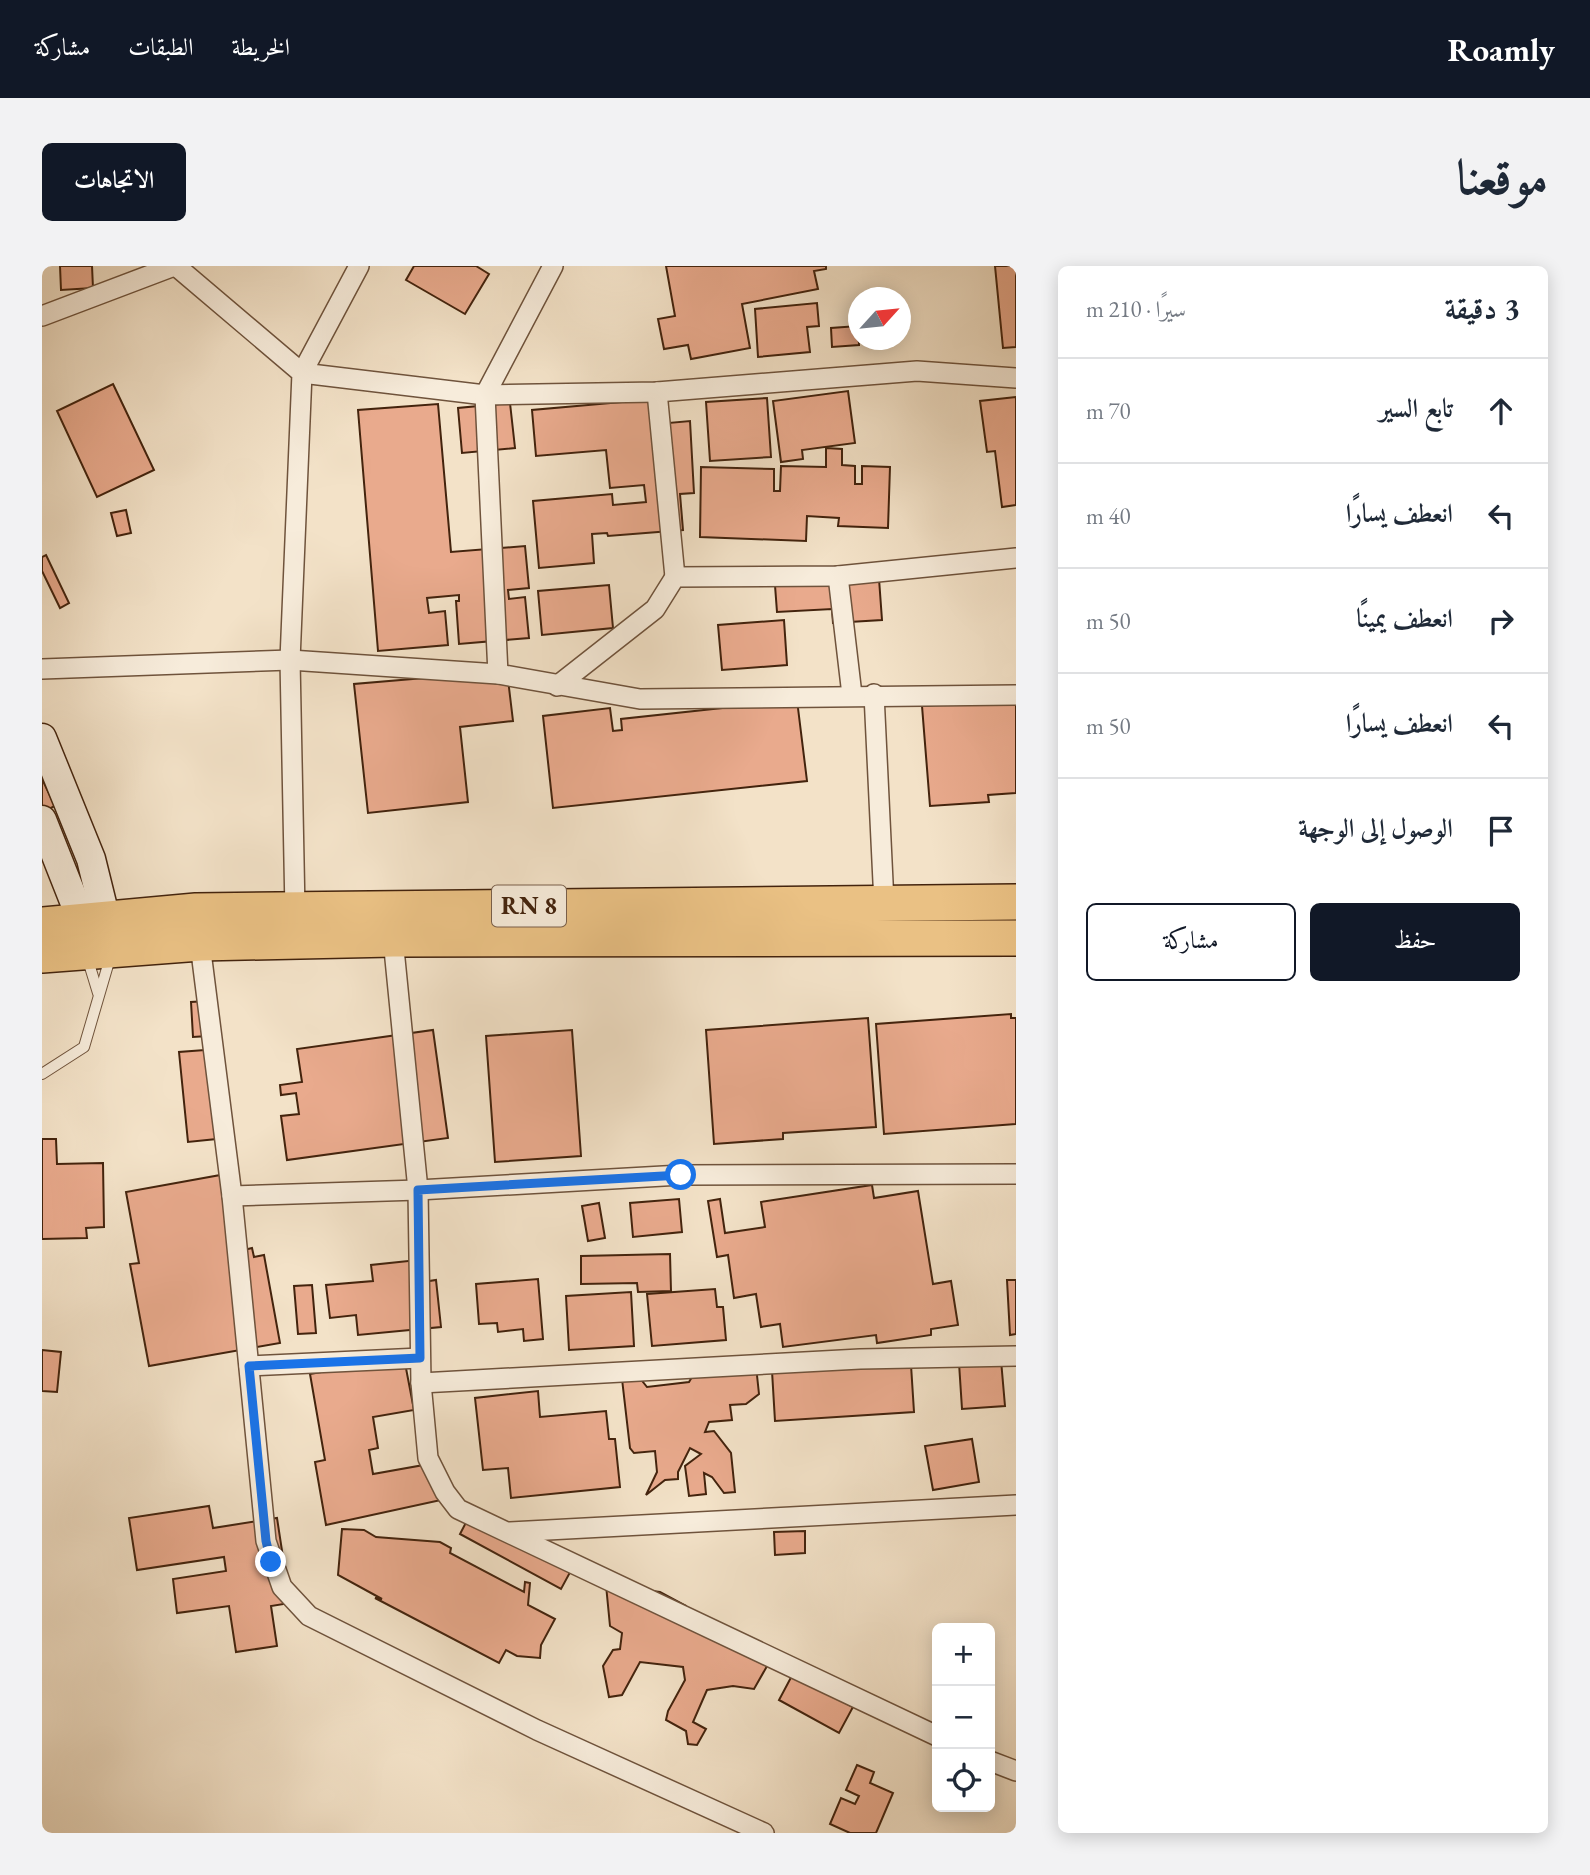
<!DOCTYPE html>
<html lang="ar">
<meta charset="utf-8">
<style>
:root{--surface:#fff;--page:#f2f2f3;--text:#1f2937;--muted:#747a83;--line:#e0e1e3;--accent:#111827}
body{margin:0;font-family:"EB Garamond",Amiri,serif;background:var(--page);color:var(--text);direction:rtl}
.controls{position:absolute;right:21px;bottom:21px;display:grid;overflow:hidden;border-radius:10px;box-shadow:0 4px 18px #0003}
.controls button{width:63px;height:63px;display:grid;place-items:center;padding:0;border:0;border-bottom:2px solid var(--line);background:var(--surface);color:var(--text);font:35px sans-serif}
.compass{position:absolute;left:806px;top:21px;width:63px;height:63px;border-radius:50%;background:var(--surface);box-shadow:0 4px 18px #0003;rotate:63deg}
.stop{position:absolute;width:21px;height:21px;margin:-16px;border:5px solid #1a73e8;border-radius:50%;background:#fff}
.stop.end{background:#1a73e8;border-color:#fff;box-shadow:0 2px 7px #0008}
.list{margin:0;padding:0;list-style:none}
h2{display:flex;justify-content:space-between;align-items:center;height:91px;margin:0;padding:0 28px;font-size:30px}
h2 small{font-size:23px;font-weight:400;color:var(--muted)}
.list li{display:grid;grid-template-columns:46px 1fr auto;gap:21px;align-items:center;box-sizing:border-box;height:105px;padding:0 28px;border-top:2px solid var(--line)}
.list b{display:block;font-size:26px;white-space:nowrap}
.list em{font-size:23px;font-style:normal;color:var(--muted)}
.actions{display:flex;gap:14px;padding:21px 28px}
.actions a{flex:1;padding:16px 0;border:2px solid var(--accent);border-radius:10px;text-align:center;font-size:24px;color:var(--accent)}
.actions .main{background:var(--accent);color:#fff}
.icon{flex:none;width:38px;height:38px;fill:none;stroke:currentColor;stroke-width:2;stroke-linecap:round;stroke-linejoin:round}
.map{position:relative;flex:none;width:974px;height:1567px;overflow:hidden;direction:ltr;border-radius:10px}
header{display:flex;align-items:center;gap:42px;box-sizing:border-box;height:98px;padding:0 35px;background:var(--accent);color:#fff}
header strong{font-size:33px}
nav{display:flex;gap:38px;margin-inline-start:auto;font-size:24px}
.intro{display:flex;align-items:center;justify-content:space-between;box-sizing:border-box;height:168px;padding:0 42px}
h1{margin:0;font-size:49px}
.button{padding:18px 32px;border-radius:10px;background:var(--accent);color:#fff;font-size:24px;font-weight:700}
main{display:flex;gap:42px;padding:0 42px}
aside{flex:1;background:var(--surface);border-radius:10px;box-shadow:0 4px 18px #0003}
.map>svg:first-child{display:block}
.building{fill:#e9aa8d;stroke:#43230d;stroke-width:2}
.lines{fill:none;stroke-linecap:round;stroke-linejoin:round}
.lane-casing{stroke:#6f533c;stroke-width:12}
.street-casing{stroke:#6f533c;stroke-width:22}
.secondary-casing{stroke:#43230d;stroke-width:31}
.highway-casing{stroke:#43230d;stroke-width:38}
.lane{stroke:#f7ecdb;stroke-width:10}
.street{stroke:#f7ecdb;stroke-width:19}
.secondary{stroke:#f7ecdb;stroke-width:28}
.highway{stroke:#eac184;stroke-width:35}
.route{stroke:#1a73e8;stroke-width:9}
.labels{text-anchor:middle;stroke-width:7;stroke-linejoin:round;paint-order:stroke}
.shield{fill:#f7ecdb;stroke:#795f4b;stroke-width:2}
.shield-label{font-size:24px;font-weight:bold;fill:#43230d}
</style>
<header>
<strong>Roamly</strong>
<nav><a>الخريطة</a><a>الطبقات</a><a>مشاركة</a></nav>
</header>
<div class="intro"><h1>موقعنا</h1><a class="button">الاتجاهات</a></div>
<main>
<aside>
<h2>3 دقيقة<small>سيرًا · 210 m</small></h2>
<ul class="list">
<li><svg class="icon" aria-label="ahead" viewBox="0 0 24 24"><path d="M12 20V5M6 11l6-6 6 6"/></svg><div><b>تابع السير</b></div><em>70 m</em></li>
<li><svg class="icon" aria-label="left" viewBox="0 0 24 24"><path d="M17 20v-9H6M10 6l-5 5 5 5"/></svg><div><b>انعطف يسارًا</b></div><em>40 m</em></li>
<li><svg class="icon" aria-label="right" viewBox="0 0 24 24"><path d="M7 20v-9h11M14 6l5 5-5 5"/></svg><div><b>انعطف يمينًا</b></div><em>50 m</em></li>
<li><svg class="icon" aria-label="left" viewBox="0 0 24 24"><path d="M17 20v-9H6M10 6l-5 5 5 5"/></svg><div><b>انعطف يسارًا</b></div><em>50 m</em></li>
<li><svg class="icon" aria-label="arrive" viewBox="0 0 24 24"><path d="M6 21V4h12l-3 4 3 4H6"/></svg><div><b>الوصول إلى الوجهة</b></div></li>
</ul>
<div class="actions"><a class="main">حفظ</a><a>مشاركة</a></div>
</aside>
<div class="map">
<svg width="974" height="1567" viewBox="0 0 974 1567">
<rect width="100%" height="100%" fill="#f3e2c8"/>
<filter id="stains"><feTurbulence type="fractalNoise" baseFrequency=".00286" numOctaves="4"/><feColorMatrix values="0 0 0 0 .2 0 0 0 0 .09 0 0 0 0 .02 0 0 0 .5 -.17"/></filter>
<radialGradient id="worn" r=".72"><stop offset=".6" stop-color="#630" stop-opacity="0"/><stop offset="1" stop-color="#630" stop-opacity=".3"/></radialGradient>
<g class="building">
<path d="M18,0H50L51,22L19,24Z"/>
<path d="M372,0H434L447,8L423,48L364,14Z"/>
<path d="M624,0H784V3L772,5L776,23L700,38L708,82L649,93L646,79L622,83L616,53L633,50Z"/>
<path d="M953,0H974V81L961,82Z"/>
<path d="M775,37L777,60L765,61L768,86L716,91L713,43Z"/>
<path d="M816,60L817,79L790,81L789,62Z"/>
<path d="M71,118L112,204L55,231L15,145Z"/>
<path d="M806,125L813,177L760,184L761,193L739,196L731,135Z"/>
<path d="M974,131V239L960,241L953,185L945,186L938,135Z"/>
<path d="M625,132L627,157L648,155L652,227L638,228L641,264L566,270L565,267L550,268L552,297L497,302L491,235L570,228L571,239L604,236L602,219L568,222L564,184L494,190L490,144Z"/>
<path d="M725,132L729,191L668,195L664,136Z"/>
<path d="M468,137L473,182L420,187L416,142Z"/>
<path d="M396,138L409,286L483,280L487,322L466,324L467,333L483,331L487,372L417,378L414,335H417V329L385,332L387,347L403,345L406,379L336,385L316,144Z"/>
<path d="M784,182L800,183V199L813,200V218H820V200L848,201L846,262L796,260L797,252L765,250L764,275L658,271L659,201L732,203V225H738L739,200L784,201Z"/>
<path d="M84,244L89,267L75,270L69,247Z"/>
<path d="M4,289L27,337L18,342L0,305V291Z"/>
<path d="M836,299L840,354L791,357L790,343L735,346L732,306Z"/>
<path d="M567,319L571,362L500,369L496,325Z"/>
<path d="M742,354L745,399L680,404L676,359Z"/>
<path d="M465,405L471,455L418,461L426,536L326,547L312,418Z"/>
<path d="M974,433V527L946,529L947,536L888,540L880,440Z"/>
<path d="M755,434L765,515L511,542L501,450L568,442L571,465L580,464L579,453Z"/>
<path d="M0,513L13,540L0,546Z"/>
<path d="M165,735L166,770L151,771L149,736Z"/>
<path d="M969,748V752H974V858L842,868L834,758Z"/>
<path d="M826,752L834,861L741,867V873L672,878L664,764Z"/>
<path d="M391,764L406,872L245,894L239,850L257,848L254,827L239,829L238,819L260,816L255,783Z"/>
<path d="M530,764L539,890L453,896L444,770Z"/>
<path d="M176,783L184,872L146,876L137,786Z"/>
<path d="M0,873H14L15,898L61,897L62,961L44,962L45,972L0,973Z"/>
<path d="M184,908L198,985L210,982L212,991L222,989L238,1077L107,1100L88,998L97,997L84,926Z"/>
<path d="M830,919L832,932L876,925L891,1018L909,1015L916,1059L889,1063V1069L835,1077L834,1069L741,1081L738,1058L719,1061L714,1028L692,1032L686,989L675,991L666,935L678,933L683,967L723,961L719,936Z"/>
<path d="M637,933L640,966L591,971L588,937Z"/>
<path d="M557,937L563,972L546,975L540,940Z"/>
<path d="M628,988L629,1025L596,1026L595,1017L539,1018V990Z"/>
<path d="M385,993L387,1015L394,1014L399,1061L316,1069L314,1049L288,1052L284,1019L331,1015L329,999Z"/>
<path d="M496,1013L501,1073L482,1075L481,1063L456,1066L455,1057L437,1058L434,1018Z"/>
<path d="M965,1014H974V1068L968,1069Z"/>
<path d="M270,1019L274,1067L256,1068L252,1020Z"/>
<path d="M673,1023L675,1041H681L684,1074L610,1080L605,1028Z"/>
<path d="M589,1026L592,1080L527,1084L524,1030Z"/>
<path d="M0,1084L19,1086L15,1126L0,1125Z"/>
<path d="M959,1094L963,1140L920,1143L917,1097Z"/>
<path d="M330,1097H363L372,1144L331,1151L336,1182L327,1184L331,1208L393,1197L399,1234L284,1259L273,1196L283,1194L268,1108Z"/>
<path d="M869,1099L872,1146L733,1155L730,1105Z"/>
<path d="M714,1100L717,1128L704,1138L688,1139L690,1154L667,1156L663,1166L672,1165L689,1187L693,1226L682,1227L670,1211L662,1207L664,1228L647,1230L643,1200L659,1188L648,1182L636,1206V1213L623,1214L604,1229L615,1206L613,1185L592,1187L588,1182L580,1113L597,1111L605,1121L647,1116L650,1111Z"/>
<path d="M496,1125L498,1151L564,1145L567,1173H573L578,1221L469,1232L466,1202L441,1204L433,1132Z"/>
<path d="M930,1173L937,1216L891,1224L883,1180Z"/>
<path d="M167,1240L171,1262L235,1252L248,1337L229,1340L235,1380L194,1386L187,1340L135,1347L131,1313L184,1305L182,1291L95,1304L87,1252Z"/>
<path d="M431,1243L532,1299L519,1323L418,1268Z"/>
<path d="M300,1263L322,1264L334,1271L398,1276L409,1282L408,1287L482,1326L483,1316L488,1317L486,1339L513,1353L499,1379L498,1392L475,1390L464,1384L457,1397L333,1332L340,1333L296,1309Z"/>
<path d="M763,1265V1287L733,1289L732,1266Z"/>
<path d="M564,1319L618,1326L644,1340L645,1347L733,1386L712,1423L691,1420L665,1424L651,1456L664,1463L655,1479L646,1478L644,1465L624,1454L626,1445L643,1414L641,1401L598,1396L580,1429L567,1431L561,1400L571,1384L578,1383L580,1367L568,1360Z"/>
<path d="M754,1402L782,1425L811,1441L797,1467L737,1434Z"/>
<path d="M815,1499L832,1506L828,1517L851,1527L834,1567H808L788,1558L799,1532L813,1538L817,1530L804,1524Z"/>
</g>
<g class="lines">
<g class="lane-casing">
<g id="lane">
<path d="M45,691L56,727"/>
<path d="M0,808L42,781L68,692"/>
</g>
</g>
<g class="street-casing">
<g id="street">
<path d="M134,0L260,107L248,394L253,645"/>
<path d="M317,0L260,107L443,129L615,126L875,105L974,112"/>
<path d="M0,50L132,0"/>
<path d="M615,126L633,311"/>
<path d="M796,310L810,429"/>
<path d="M0,403L248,394L456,408L598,433L974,429"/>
<path d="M456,408L443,129L511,0"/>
<path d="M515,420L613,343L633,311L796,310L974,292"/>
<path d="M832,428L842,637"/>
<path d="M157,670L190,930L224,1275L240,1321L267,1350L495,1464L722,1567"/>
<path d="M351,673L376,924L379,1117L386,1192L403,1226L416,1243L895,1470"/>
<path d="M190,930L376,924L639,909L974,908"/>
<path d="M207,1100L378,1092"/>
<path d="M379,1117L818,1093L974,1090"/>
<path d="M468,1266L974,1239"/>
<path d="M948,1495L974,1505"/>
</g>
</g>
<g class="secondary-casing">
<g id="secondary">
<path d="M0,472L49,593L69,674"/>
<path d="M0,554L40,655L42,673"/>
</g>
</g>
<g class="highway-casing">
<g id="highway">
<path d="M0,659L154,645L974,636"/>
<path d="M0,689L158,677L351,673L974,672"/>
</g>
</g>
<use href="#lane" class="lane"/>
<use href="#street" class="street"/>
<use href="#secondary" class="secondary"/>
<use href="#highway" class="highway"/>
</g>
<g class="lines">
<path class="route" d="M229,1296L224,1275L207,1100L378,1092L376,924L639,909"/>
</g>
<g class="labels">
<rect class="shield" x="450" y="619.5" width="74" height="41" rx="5"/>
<g class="shield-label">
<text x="487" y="648">RN 8</text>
</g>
</g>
<rect width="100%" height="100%" filter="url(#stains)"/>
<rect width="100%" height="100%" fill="url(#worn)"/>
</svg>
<div class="controls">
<button>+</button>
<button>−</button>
<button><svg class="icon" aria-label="locate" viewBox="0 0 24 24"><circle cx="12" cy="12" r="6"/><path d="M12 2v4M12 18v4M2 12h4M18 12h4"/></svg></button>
</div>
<svg class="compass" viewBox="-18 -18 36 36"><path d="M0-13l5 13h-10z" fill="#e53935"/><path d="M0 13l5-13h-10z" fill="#747a83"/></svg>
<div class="stop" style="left:639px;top:909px"></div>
<div class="stop end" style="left:229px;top:1296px"></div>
</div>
</main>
